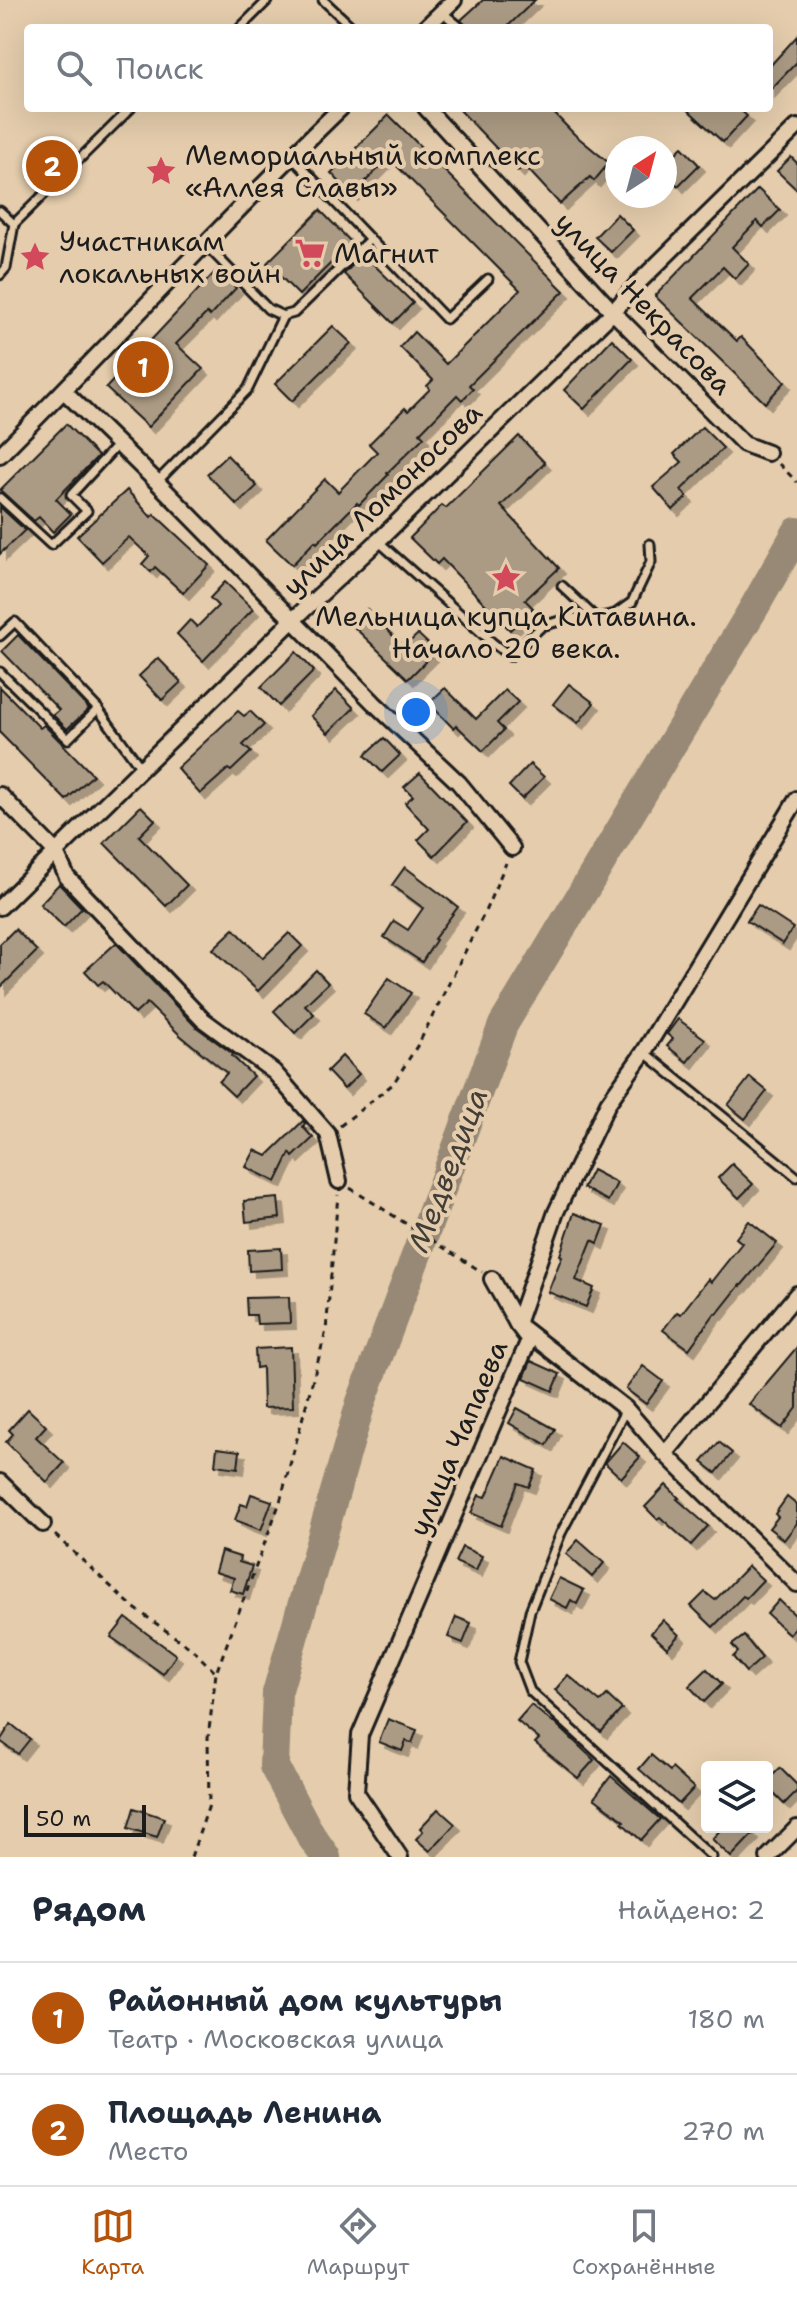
<!DOCTYPE html>
<html lang="ru">
<meta charset="utf-8">
<style>
:root{--surface:#fff;--page:#f6f6f7;--text:#1f2937;--muted:#747a83;--line:#e0e1e3;--accent:#b45309}
body{margin:0;font-family:"Shantell Sans",sans-serif;background:var(--page);color:var(--text)}
.controls{position:absolute;right:24px;bottom:24px;display:grid;overflow:hidden;border-radius:8px;box-shadow:0 8px 32px #0002}
.controls button{width:72px;height:72px;display:grid;place-items:center;padding:0;border:0;border-bottom:2px solid var(--line);background:var(--surface);color:var(--text);font:40px sans-serif}
.compass{position:absolute;left:605px;top:136px;width:72px;height:72px;border-radius:50%;background:var(--surface);box-shadow:0 8px 32px #0002;rotate:36deg}
.scale{position:absolute;left:24px;bottom:20px;width:122px;box-sizing:border-box;padding-left:8px;border:4px solid #1c1c1c;border-top:0;font-size:22px;line-height:28px;white-space:nowrap;color:#1c1c1c;-webkit-text-stroke:6px #e4ccac;paint-order:stroke}
.you{position:absolute;left:416px;top:712px;width:28px;height:28px;margin:-20px;border:6px solid #fff;border-radius:50%;background:#1a73e8;box-shadow:0 0 0 12px #1a73e833}
.badge{display:grid;place-items:center;width:52px;height:52px;border-radius:50%;background:var(--accent);color:#fff;font-size:26px;font-weight:700}
.pin{position:absolute;translate:-50% -50%;border:4px solid #fff;box-shadow:0 2px 8px #0006}
.list{margin:0;padding:0;list-style:none}
h2{display:flex;justify-content:space-between;align-items:center;height:104px;margin:0;padding:0 32px;font-size:34px}
h2 small{font-size:26px;font-weight:400;color:var(--muted)}
.list li{display:grid;grid-template-columns:52px 1fr auto;gap:24px;align-items:center;box-sizing:border-box;height:112px;padding:0 32px;border-top:2px solid var(--line)}
.list b{display:block;font-size:30px;white-space:nowrap}
.list p{margin:0;font-size:26px;white-space:nowrap;color:var(--muted)}
.list em{font-size:26px;font-style:normal;color:var(--muted)}
.icon{flex:none;width:44px;height:44px;fill:none;stroke:currentColor;stroke-width:2;stroke-linecap:round;stroke-linejoin:round}
.map{position:relative;flex:none;width:797px;height:1857px;overflow:hidden}
.search{position:absolute;background:var(--surface);box-shadow:0 8px 32px #0002;left:24px;right:24px;top:24px;height:88px;display:flex;align-items:center;gap:20px;box-sizing:border-box;padding:0 28px;border-radius:8px;color:var(--muted);font-size:30px}
.sheet{height:328px;background:var(--surface)}
nav{display:flex;justify-content:space-around;align-items:center;box-sizing:border-box;height:112px;border-top:2px solid var(--line);background:var(--surface);font-size:22px;color:var(--muted)}
nav a{display:grid;justify-items:center;gap:4px}
nav .on{color:var(--accent)}
.map>svg:first-child{display:block}
.lines{fill:none;stroke-linecap:round;stroke-linejoin:round}
.river{stroke:#978975;stroke-width:30}
.building{fill:#ac9b84;stroke:#1c1c1c;stroke-width:2;filter:url(#shadow)}
.lane-casing{stroke:#1c1c1c;stroke-width:13}
.street-casing{stroke:#1c1c1c;stroke-width:20}
.path{stroke:#1c1c1c;stroke-width:3;stroke-dasharray:6 6;stroke-linecap:butt}
.lane{stroke:#e4ccac;stroke-width:7}
.street{stroke:#e4ccac;stroke-width:14}
.labels{text-anchor:middle;stroke-width:8;stroke-linejoin:round;paint-order:stroke}
.poi-label{font-size:28px;fill:#1c1c1c;stroke:#e4ccac;text-anchor:start}
.street-label{font-size:28px;fill:#1c1c1c;stroke:#e4ccac}
.water-label{font-size:30px;font-style:italic;fill:#413d37;stroke:#e4ccac}
</style>
<div class="map">
<svg width="797" height="1857" viewBox="0 0 797 1857">
<defs>
<filter id="shadow"><feDropShadow dx="6" dy="6" stdDeviation="0" flood-color="#0004"/></filter>
</defs>
<rect width="100%" height="100%" fill="#e4ccac"/>
<filter id="ink" filterUnits="userSpaceOnUse"><feTurbulence type="fractalNoise" baseFrequency=".0125" numOctaves="2"/><feDisplacementMap in="SourceGraphic" scale="16" xChannelSelector="R" yChannelSelector="G"/><feConvolveMatrix kernelMatrix="1 2 1 2 8 2 1 2 1" color-interpolation-filters="sRGB"/></filter>
<g filter="url(#ink)">
<g class="lines">
<path class="river" d="M326,1857L311,1836L274,1766L277,1693L361,1402L503,1025L755,606L797,532"/>
</g>
<g class="building">
<path d="M483,0H535L506,28H467L461,20Z"/>
<path d="M797,36V62L769,91V67Z"/>
<path d="M458,108H549L574,134L609,163L594,181L590,177L560,204L524,165L518,171Z"/>
<path d="M686,108H738L747,116L723,142Z"/>
<path d="M389,115L564,291L469,385L473,389L462,400L457,395L420,433L424,437L387,473L388,475L359,505L357,503L317,543L315,541L292,565L266,540L325,479L338,492L377,452L369,444L405,408L408,411L430,389L427,386L433,380L400,347L414,332L446,364L520,290L389,158L352,195L331,173Z"/>
<path d="M682,147L699,165L678,186L665,172L671,166L667,162Z"/>
<path d="M791,157L797,163V190L777,171Z"/>
<path d="M758,189L780,210L763,227L757,221L732,247L749,264L735,279L723,267L692,298L737,341L741,337L785,382L765,403L655,296Z"/>
<path d="M320,210L354,245L335,264L332,262L299,295L267,263Z"/>
<path d="M617,214L633,230L611,252L595,237Z"/>
<path d="M363,254L413,303L393,323L344,274Z"/>
<path d="M217,270L236,288L210,316L207,313L176,344L203,369L148,427L106,388Z"/>
<path d="M333,326L351,343L292,401L275,384Z"/>
<path d="M612,339L632,359L584,409L564,390Z"/>
<path d="M66,424L98,456L56,499L71,514L53,532L39,517L34,521L0,490Z"/>
<path d="M702,427L723,448L681,490L687,497L673,510L653,487L682,462L674,454Z"/>
<path d="M519,436L545,463L501,506L559,568L525,600L533,608L510,630L442,559L437,564L410,538L442,505L446,508Z"/>
<path d="M227,455L257,486L237,505L207,474Z"/>
<path d="M127,490L151,517L154,514L209,565L183,593L155,567L151,572L142,564L149,556L129,537L102,562L77,536Z"/>
<path d="M0,507L25,530L0,554Z"/>
<path d="M225,582L253,609L203,661L177,634L190,620L197,627L218,606L210,598Z"/>
<path d="M367,609L404,647L418,634L436,651L408,679L351,624Z"/>
<path d="M18,635L89,709L67,729L53,715L59,710L2,651Z"/>
<path d="M296,652L314,671L279,706L261,687Z"/>
<path d="M158,658L181,682L162,700L139,676Z"/>
<path d="M569,684L594,703L578,723L553,704Z"/>
<path d="M0,687L40,728L44,725L93,775L66,800L0,733Z"/>
<path d="M445,688L476,719L505,690L518,702L497,723L504,730L483,751L456,725L453,728L429,703Z"/>
<path d="M336,690L354,708L328,733L311,716Z"/>
<path d="M238,711L244,716L250,711L264,725L243,745L251,752L231,771L228,769L200,794L177,768Z"/>
<path d="M384,738L400,755L382,772L365,755Z"/>
<path d="M530,764L544,777L522,799L509,786Z"/>
<path d="M420,773L467,822L434,856L418,840L429,829L405,803L413,796L404,787Z"/>
<path d="M141,806L155,820L139,836L187,885L166,906L104,843Z"/>
<path d="M405,867L458,907L434,939L436,940L422,962L384,937L394,921L408,930L423,908L392,885Z"/>
<path d="M59,884L82,908L64,927L40,904Z"/>
<path d="M758,905L793,928L783,944L747,921Z"/>
<path d="M15,929L37,951L0,988V944Z"/>
<path d="M234,929L263,958L289,933L302,946L258,991L213,949Z"/>
<path d="M116,943L195,1026L233,1054L232,1056L253,1076L234,1096L219,1082L227,1073L181,1036L147,1003L135,1014L103,981L98,985L85,971Z"/>
<path d="M316,970L328,983L305,1005L314,1014L295,1033L274,1011Z"/>
<path d="M389,978L411,993L386,1028L364,1014Z"/>
<path d="M678,1019L705,1039L687,1062L667,1046L673,1039L667,1034Z"/>
<path d="M342,1056L359,1074L344,1089L327,1071Z"/>
<path d="M750,1077L767,1091L745,1119L728,1105Z"/>
<path d="M303,1121L305,1123L303,1127L313,1138L293,1157L290,1153L276,1182L246,1167L255,1150L267,1156Z"/>
<path d="M732,1164L753,1184L739,1198L718,1178Z"/>
<path d="M592,1170L617,1183L608,1201L583,1188Z"/>
<path d="M278,1198L280,1218L246,1222L244,1201Z"/>
<path d="M574,1213L605,1225L598,1243L592,1240L576,1280L594,1288L586,1307L548,1292L562,1256L560,1255Z"/>
<path d="M749,1221L777,1243L741,1286L740,1285L717,1314L715,1313L689,1349L663,1330L677,1312L681,1314L708,1279L711,1282L742,1243L736,1238Z"/>
<path d="M281,1248L282,1269L249,1271L248,1250Z"/>
<path d="M289,1297L290,1323L257,1324L256,1315H247L246,1298Z"/>
<path d="M291,1347L293,1407L263,1408L262,1367L256,1368L255,1349Z"/>
<path d="M797,1347V1408L782,1428L749,1404Z"/>
<path d="M531,1361L560,1374L553,1391L524,1378Z"/>
<path d="M643,1366L663,1381L646,1404L626,1389Z"/>
<path d="M517,1408L555,1429L547,1445L509,1423Z"/>
<path d="M28,1409L46,1426L36,1437L64,1463L47,1482L6,1442L13,1434L9,1430Z"/>
<path d="M623,1442L640,1457L621,1478L605,1463Z"/>
<path d="M719,1442L732,1453L716,1473L702,1462Z"/>
<path d="M217,1448L240,1451L238,1468L215,1465Z"/>
<path d="M504,1456L536,1470L529,1487L518,1483L501,1526L471,1513L479,1495L486,1497Z"/>
<path d="M666,1485L679,1498L677,1499L708,1526L691,1545L660,1517L657,1519L645,1507Z"/>
<path d="M251,1494L272,1501L261,1530L235,1520L241,1504L247,1506Z"/>
<path d="M787,1497L797,1505V1523L784,1540L769,1528L778,1517L775,1514Z"/>
<path d="M578,1540L604,1563L592,1577L566,1554Z"/>
<path d="M462,1547L482,1556L476,1571L455,1562Z"/>
<path d="M221,1551L240,1557L239,1562L252,1566L243,1594L230,1590L234,1578L215,1572Z"/>
<path d="M748,1566L763,1580L746,1598L743,1596L713,1627L691,1606L705,1592L715,1600Z"/>
<path d="M559,1578L584,1590L577,1604L571,1600L567,1608L549,1599Z"/>
<path d="M779,1600L797,1617V1625L789,1634L767,1614Z"/>
<path d="M456,1617L471,1623L463,1643L448,1637Z"/>
<path d="M126,1618L176,1655L163,1674L111,1637Z"/>
<path d="M663,1620L679,1635L667,1648L651,1633Z"/>
<path d="M744,1636L762,1658L746,1672L733,1657L738,1652L732,1645Z"/>
<path d="M707,1669L722,1684L704,1702L689,1686Z"/>
<path d="M568,1675L600,1702L607,1695L622,1709L601,1732L555,1690Z"/>
<path d="M531,1705L553,1723L554,1722L594,1760L578,1778L535,1743L539,1739L517,1721Z"/>
<path d="M388,1719L417,1730L412,1743L406,1741L402,1751L379,1742Z"/>
<path d="M11,1724L30,1739L18,1754L0,1741Z"/>
<path d="M651,1755L670,1771L672,1768L694,1788L679,1804L639,1769Z"/>
<path d="M780,1768L797,1785V1791L784,1804L767,1787V1781Z"/>
<path d="M611,1776L660,1819L641,1840L622,1823L624,1821L594,1798Z"/>
<path d="M134,1808L164,1818L157,1837L128,1828Z"/>
<path d="M438,1809L455,1824L430,1851L416,1839L423,1831L420,1828Z"/>
<path d="M723,1827H746L753,1834L731,1857L712,1839Z"/>
</g>
<g class="lines">
<g class="lane-casing">
<g id="lane">
<path d="M323,0L353,28"/>
<path d="M442,12L461,28"/>
<path d="M240,28L268,0"/>
<path d="M291,156L446,319L488,279"/>
<path d="M0,211L14,224"/>
<path d="M204,243L268,309L283,316L294,313L370,239"/>
<path d="M0,275L6,268L14,224L131,108"/>
<path d="M157,482L248,389L283,316"/>
<path d="M0,498L51,545L87,511L71,495L118,444"/>
<path d="M378,541L494,644L510,656L542,626L570,618H596L615,614L632,602L651,562L650,544"/>
<path d="M562,586L596,618"/>
<path d="M0,636L15,622L98,709L141,768"/>
<path d="M0,672L68,739L98,709"/>
<path d="M644,1052L797,1177"/>
<path d="M626,1409L561,1533L530,1611L519,1662L530,1691L712,1857"/>
</g>
</g>
<g class="street-casing">
<g id="street">
<path d="M425,28L454,0"/>
<path d="M426,108L613,312L744,444L768,453"/>
<path d="M64,391L157,482L374,703L459,783L512,848"/>
<path d="M0,455C115,340 224,220 341,108"/>
<path d="M0,795L55,851L67,877L202,1019L274,1072L328,1134L339,1181"/>
<path d="M0,907L293,620L378,541L613,312L639,282L797,127"/>
<path d="M492,1279L517,1324L626,1409L665,1454L797,1584"/>
<path d="M665,1454L797,1294"/>
<path d="M0,1482L43,1524"/>
<path d="M400,1857L356,1792L360,1735L529,1340L517,1324L556,1212L608,1103L644,1052L797,799"/>
<path d="M768,1857L797,1828"/>
</g>
</g>
<g class="path">
<path d="M779,464L797,482"/>
<path d="M340,1126L393,1084L419,1043L483,916L506,863"/>
<path d="M350,1188L482,1272"/>
<path d="M55,1535L133,1607L192,1649L216,1673L280,1502L326,1331L338,1195"/>
<path d="M191,1857L209,1805L208,1738L216,1673"/>
</g>
<use href="#lane" class="lane"/>
<use href="#street" class="street"/>
</g>
</g>
<defs>
<g id="sight-bare" transform="scale(2.4)"><path d="M0-6L1.8-2.2L6-1.7L2.9 1.2L3.7 5.4L0 3.3L-3.7 5.4L-2.9 1.2L-6-1.7L-1.8-2.2Z" fill="#d1495b" stroke="#e4ccac" stroke-width="2.5" paint-order="stroke"/></g>
<g id="supermarket-bare" transform="scale(2.4)"><path d="M-6-5.5h2.5l.6 2H6L4.5 2H-2.5L-4.4-4H-6ZM-1.5 3.2a1.3 1.3 0 1 0 .1 0ZM3 3.2a1.3 1.3 0 1 0 .1 0Z" fill="#d1495b" stroke="#e4ccac" stroke-width="2.5" paint-order="stroke"/></g>
</defs>
<g fill-rule="evenodd">
<use href="#sight-bare" x="161" y="171"/>
<use href="#supermarket-bare" x="310" y="253"/>
<use href="#sight-bare" x="35" y="257"/>
<use href="#sight-bare" x="506" y="578"/>
</g>
<g class="labels">
<g class="poi-label">
<text x="185" y="165">Мемориальный комплекс<tspan x="185" dy="32">«Аллея Славы»</tspan></text>
<text x="59" y="251">Участникам<tspan x="59" dy="32">локальных войн</tspan></text>
<text x="334" y="263">Магнит</text>
<text x="506" y="626" text-anchor="middle">Мельница купца Китавина.<tspan x="506" dy="32">Начало 20 века.</tspan></text>
</g>
<g class="street-label">
<text transform="translate(644 303) rotate(46)" y="10">улица Некрасова</text>
<text transform="translate(382 499) rotate(-44)" y="10">улица Ломоносова</text>
<text transform="translate(458 1438) rotate(-67)" y="10">улица Чапаева</text>
</g>
<g class="water-label">
<text transform="translate(448 1170) rotate(-69)" y="10">Медведица</text>
</g>
</g>
</svg>
<div class="controls">
<button><svg class="icon" aria-label="layers" viewBox="0 0 24 24"><path d="M12 4l9 5-9 5-9-5zM3 14l9 5 9-5"/></svg></button>
</div>
<svg class="compass" viewBox="-18 -18 36 36"><path d="M0-13l5 13h-10z" fill="#e53935"/><path d="M0 13l5-13h-10z" fill="#747a83"/></svg>
<div class="scale">50 m</div>
<div class="you"></div>
<div class="pin badge" style="left:143px;top:367px">1</div>
<div class="pin badge" style="left:52px;top:166px">2</div>
<div class="search"><svg class="icon" aria-label="search" viewBox="0 0 24 24"><circle cx="10" cy="10" r="6"/><path d="M15 15l6 6"/></svg>Поиск</div>
</div>
<section class="sheet">
<h2>Рядом<small>Найдено: 2</small></h2>
<ul class="list">
<li><span class="badge">1</span><div><b>Районный дом культуры</b><p>Театр · Московская улица</p></div><em>180 m</em></li>
<li><span class="badge">2</span><div><b>Площадь Ленина</b><p>Место</p></div><em>270 m</em></li>
</ul>
</section>
<nav>
<a class="on"><svg class="icon" aria-label="map" viewBox="0 0 24 24"><path d="M3 6l6-2 6 2 6-2v14l-6 2-6-2-6 2zM9 4v14M15 6v14"/></svg>Карта</a>
<a><svg class="icon" aria-label="directions" viewBox="0 0 24 24"><path d="M12 3l9 9-9 9-9-9zM9 14v-3h6M13 9l2 2-2 2"/></svg>Маршрут</a>
<a><svg class="icon" aria-label="saved" viewBox="0 0 24 24"><path d="M7 4h10v16l-5-4-5 4z"/></svg>Сохранённые</a>
</nav>
